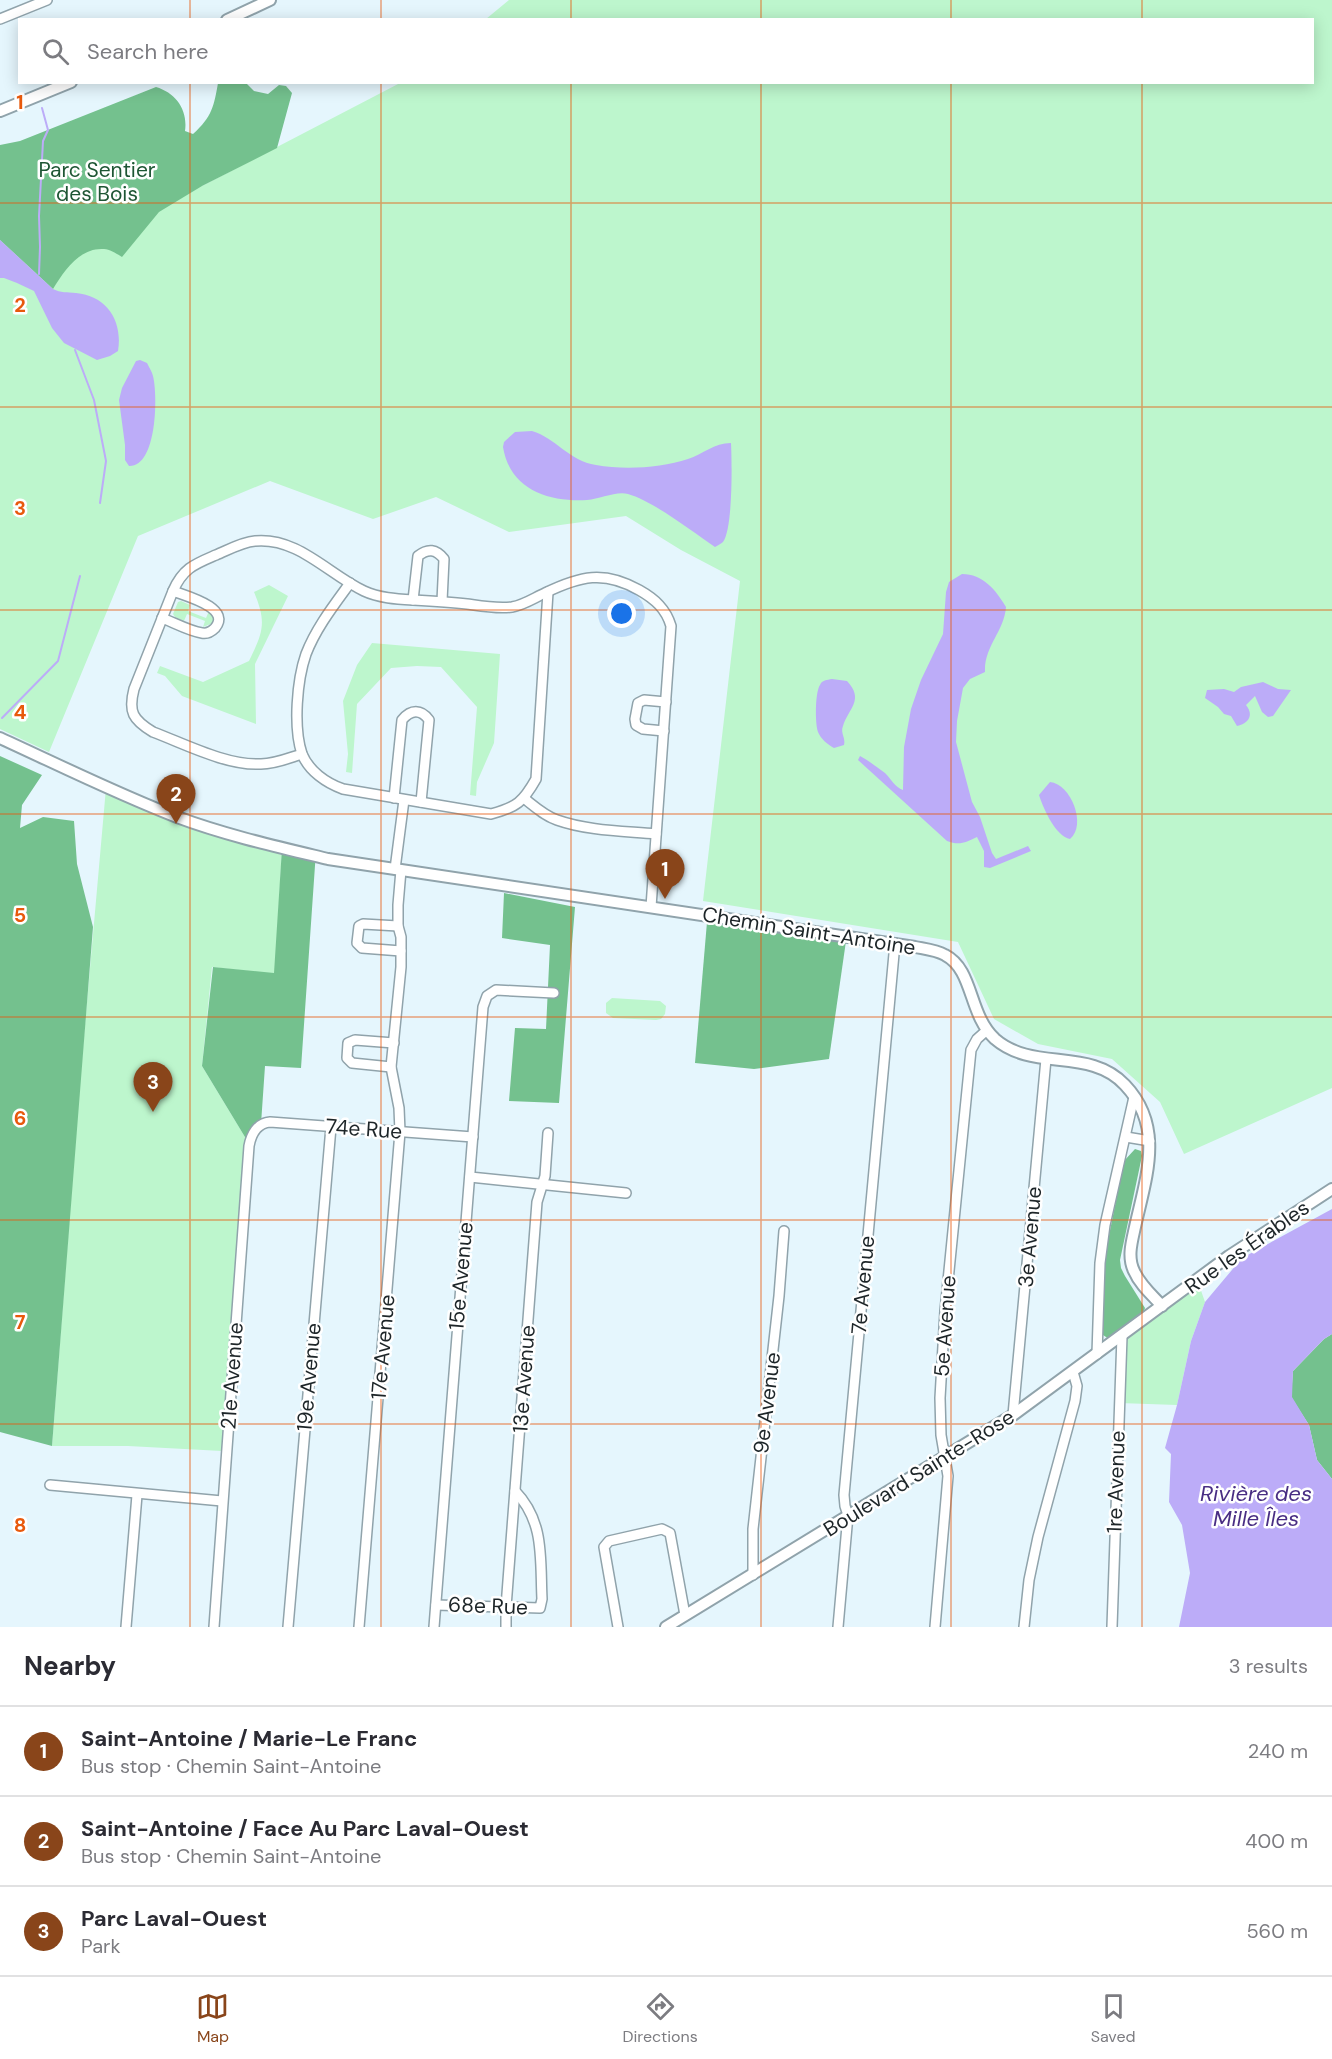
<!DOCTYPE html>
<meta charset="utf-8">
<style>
:root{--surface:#fff;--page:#f2f2f3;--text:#2b2b33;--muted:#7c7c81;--line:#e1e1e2;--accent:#89451a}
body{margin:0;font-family:"DM Sans",sans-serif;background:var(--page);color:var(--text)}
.you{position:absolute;left:622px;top:614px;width:21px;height:21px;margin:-15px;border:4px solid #fff;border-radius:50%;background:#1a73e8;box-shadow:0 0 0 9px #1a73e833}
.badge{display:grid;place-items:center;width:39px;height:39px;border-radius:50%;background:var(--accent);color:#fff;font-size:20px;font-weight:700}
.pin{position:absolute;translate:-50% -50px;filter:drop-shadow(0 2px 3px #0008)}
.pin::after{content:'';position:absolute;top:32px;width:21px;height:18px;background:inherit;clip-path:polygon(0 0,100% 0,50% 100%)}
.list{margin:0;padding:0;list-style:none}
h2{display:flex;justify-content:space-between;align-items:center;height:78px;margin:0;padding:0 24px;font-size:26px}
h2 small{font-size:20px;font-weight:400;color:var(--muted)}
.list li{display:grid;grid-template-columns:39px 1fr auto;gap:18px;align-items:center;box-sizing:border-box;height:90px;padding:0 24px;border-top:2px solid var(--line)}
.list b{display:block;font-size:22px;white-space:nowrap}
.list p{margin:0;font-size:20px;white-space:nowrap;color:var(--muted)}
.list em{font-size:20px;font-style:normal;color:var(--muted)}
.icon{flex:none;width:33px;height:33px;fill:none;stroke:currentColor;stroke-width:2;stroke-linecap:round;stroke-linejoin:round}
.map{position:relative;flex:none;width:1332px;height:1627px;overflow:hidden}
.search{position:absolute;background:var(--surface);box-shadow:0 3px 15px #0003;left:18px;right:18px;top:18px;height:66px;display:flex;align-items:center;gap:15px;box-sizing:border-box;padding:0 21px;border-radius:0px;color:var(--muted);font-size:22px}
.sheet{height:348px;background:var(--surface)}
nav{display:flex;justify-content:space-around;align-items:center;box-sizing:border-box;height:84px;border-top:2px solid var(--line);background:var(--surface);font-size:16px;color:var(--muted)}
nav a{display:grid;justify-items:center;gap:3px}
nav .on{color:var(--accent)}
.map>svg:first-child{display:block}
.green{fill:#bdf6cd}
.forest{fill:#74c18e}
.water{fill:#bcacf8}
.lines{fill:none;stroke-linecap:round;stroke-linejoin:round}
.stream{stroke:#bcacf8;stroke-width:2}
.minor-casing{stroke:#90a3ab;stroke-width:12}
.tertiary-casing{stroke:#90a3ab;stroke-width:14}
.minor{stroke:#fff;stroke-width:9}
.tertiary{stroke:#fff;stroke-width:10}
.grid{fill:none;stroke:#e8590c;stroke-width:1.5;stroke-opacity:0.55}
.labels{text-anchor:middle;stroke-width:5;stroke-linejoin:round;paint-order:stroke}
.park-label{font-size:21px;fill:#1e5634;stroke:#fff}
.street-label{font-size:21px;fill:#1d2528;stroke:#fff}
.water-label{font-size:22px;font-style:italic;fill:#492e84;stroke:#fff}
.grid-label{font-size:20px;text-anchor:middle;font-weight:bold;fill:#e8590c;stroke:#fff;stroke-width:5;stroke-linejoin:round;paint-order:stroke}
</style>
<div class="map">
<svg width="1332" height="1627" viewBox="0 0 1332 1627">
<rect width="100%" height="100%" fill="#e5f6fd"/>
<g class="green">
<path d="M509,0H1332V1088L1184,1154L1160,1102L1112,1059L1038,1044L994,1019L958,942L703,901L740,581L681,550L626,516L509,532L436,497L373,519L270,481L138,536L49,752L0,729V156L202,186L400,83L1312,82V20L486,19Z"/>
<path d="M269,585L288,596L255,664L256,724L182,696L165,676L157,673L160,666L203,682L249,661C263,632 267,623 254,592Z"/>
<path d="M181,601L190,605L188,611L206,618L209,611L213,615V623L203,627L205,621L187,614L184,621L175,617L173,614L178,602Z"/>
<path d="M372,643L500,654L494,743L477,782L476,796L470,795L477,707L441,667L417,666L391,668L357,704L352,773L346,772L348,754L343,701L357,665Z"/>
<path d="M106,788L282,848L275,974L212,967L202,1066L248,1142L222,1451L128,1446H52L80,1081Z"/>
<path d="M612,998L660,1001L666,1006L665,1014L661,1019L656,1020L613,1018L606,1013V1003Z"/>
<path d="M1198,1282L1205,1302L1191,1341L1177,1405L1119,1403L1122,1336Z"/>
</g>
<g class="forest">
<path d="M218,83H246L254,91L268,94L279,85L286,86L292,93L277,148L202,186L159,212L122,257C117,254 110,249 104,249C80,247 64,271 53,289L0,240V145L20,141L156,87C176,93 188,110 185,131L193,134C212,117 214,106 218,83Z"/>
<path d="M0,756L42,775L22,805L20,828L43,817L74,821L77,864L93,927L52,1446L0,1432Z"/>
<path d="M282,848L316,851L301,1068L265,1066L261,1124L248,1142L202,1066L213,967L274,973Z"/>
<path d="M504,893L575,907L559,1103L509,1101L515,1028L546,1029L550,945L502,938Z"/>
<path d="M707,922L846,941L829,1059L754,1069L695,1063Z"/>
<path d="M1135,1149L1141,1151L1142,1156L1120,1260L1121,1268L1125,1276L1145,1308L1143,1313L1109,1339L1103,1335L1104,1260L1124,1161Z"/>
<path d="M1332,1334V1479L1317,1460L1309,1425L1291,1397L1293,1371L1324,1339Z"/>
</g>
<g class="water">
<path d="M0,240L53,289C61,293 67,292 76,293C107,296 123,321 118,351L110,356L97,360L64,343L52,328L34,291L17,283L4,278H0Z"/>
<path d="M140,360L147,363C149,367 152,372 153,376C158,396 157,467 129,466L125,460V445L119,400L122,388L136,361Z"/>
<path d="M532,431C556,438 569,461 596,465C624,470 661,468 688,459C703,454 714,443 731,443C732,461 733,529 723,542C721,544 718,545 715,547C693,532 653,501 628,494C616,491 600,499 587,500C549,502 510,490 503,447L504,442L515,432Z"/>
<path d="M962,574C983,574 996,590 1006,607C1004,632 984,646 985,672L970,679L963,688L957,721L956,742L972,802L980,817L992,853L996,859L1028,846L1031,851L990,868L984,867V851L977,837C966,842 960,846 947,841L858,760L860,756C869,761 877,767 885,773C891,779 895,787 903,790L904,747L911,709L921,680L943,634L946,592L949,582Z"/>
<path d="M832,679L847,681C865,700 848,709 843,726C840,733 846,738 844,745L834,748C827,744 821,739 818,732C815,723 815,692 820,685C822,680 827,680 832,679Z"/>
<path d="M1263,682L1278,689L1291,690L1273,716L1268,717L1262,712L1255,696L1246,705C1254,715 1249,723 1237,726L1231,716L1224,714L1218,707L1205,698L1207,690L1224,689L1234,692L1241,687Z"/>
<path d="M1050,782C1071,784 1087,825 1070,839C1056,837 1043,808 1039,795Z"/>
<path d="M1332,1209V1334L1324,1339L1293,1371L1292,1397L1309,1425L1317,1460L1332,1479V1627H1179L1190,1573L1182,1525L1169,1502L1171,1454L1165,1448L1177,1405L1191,1341L1205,1302L1242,1258Z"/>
</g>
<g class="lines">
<g class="stream">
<path d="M39,274L40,247L39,216L43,141L48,130L42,108"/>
<path d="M75,350L94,400L106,461L100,503"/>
<path d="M2,718L58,661L80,576"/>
</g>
<g class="minor-casing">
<g id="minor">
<path d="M0,19L47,0"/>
<path d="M350,583C334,605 316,628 306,654C297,680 293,727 302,754C309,771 326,783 343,789L491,814C517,807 523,802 536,779L548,592"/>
<path d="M413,600L418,556C428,548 436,549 444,559L442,601"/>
<path d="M162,618C175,623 189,631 202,633C207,634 211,632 215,628C232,608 186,596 173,591"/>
<path d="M664,731L643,729L636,725L635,719L638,703L644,700L666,702"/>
<path d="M302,754C289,758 275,764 261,764C227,766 185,744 153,732C133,720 128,712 134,689L173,591C183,568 195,564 216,555C228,550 242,542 255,541C298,537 328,574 364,591C379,598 396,599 413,600C431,601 449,602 467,604C481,606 497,609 512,607C524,605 534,598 545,593C580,576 604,570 639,590C655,599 666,609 671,626L651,907"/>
<path d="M394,798L402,720C411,709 421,709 429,720L421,802"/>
<path d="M525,799C535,807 545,816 557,820C588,831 624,831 656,834"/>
<path d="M395,869L404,800"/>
<path d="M398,926L363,924L359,926L357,943L362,948L401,951"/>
<path d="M391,1067L352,1063L347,1058L348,1043L355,1040L394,1043"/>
<path d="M1126,1137L1150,1141"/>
<path d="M470,1177L626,1193"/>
<path d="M1097,1354L1100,1263L1105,1225L1134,1097"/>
<path d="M1013,1415L1046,1059"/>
<path d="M50,1485L222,1501"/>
<path d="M753,1575V1529L779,1296L784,1231"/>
<path d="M436,1605L540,1608L542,1599C540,1559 545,1522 515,1491"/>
<path d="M126,1627L137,1495"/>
<path d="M214,1627L249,1146C251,1135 257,1123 270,1122L473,1137"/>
<path d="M288,1627L331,1127"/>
<path d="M359,1627L400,1132L399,1108L391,1067L401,967V937L398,926V905L401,870"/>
<path d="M434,1627L483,1007L487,996L496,990L554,993"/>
<path d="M506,1627V1607L537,1202L545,1176L548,1133"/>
<path d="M618,1627L604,1547L609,1541L662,1529L670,1533L685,1615"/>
<path d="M838,1627L848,1515L845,1506L844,1495L895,943"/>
<path d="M935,1627L948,1476L941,1435L940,1398L945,1311L971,1050L977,1039L986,1031"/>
<path d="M1024,1627L1029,1580L1038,1537L1075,1401L1077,1386L1073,1372"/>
<path d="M1112,1627L1122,1336"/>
</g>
</g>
<g class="tertiary-casing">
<g id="tertiary">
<path d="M227,20L270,0"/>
<path d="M0,111L71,82"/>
<path d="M0,738C59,765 117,794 177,817C225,835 278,847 328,859L915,947C925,949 936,950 945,955C974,970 968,1014 995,1039C1033,1072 1090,1047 1125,1085C1165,1127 1146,1177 1135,1227C1132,1241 1127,1257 1134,1271C1140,1285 1152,1295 1162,1306"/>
<path d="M666,1627L1013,1415L1229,1256L1332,1189"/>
</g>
</g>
<use href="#minor" class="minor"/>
<use href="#tertiary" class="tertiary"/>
</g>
<path class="grid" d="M190,0V20M381,0V20M571,0V20M761,0V20M951,0V20M1142,0V20M190,82V1627M381,82V1627M571,82V1627M761,82V1627M951,82V1627M1142,82V1627M0,203H1332M0,407H1332M0,610H1332M0,814H1332M0,1017H1332M0,1220H1332M0,1424H1332"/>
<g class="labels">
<g class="park-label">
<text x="97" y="177">Parc Sentier<tspan x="97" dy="24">des Bois</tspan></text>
</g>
<g class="street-label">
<text transform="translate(809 931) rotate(9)" y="7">Chemin Saint-Antoine</text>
<text transform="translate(364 1129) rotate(4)" y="7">74e Rue</text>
<text transform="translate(1030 1237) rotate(-85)" y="7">3e Avenue</text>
<text transform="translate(1247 1247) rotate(-35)" y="7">Rue les Érables</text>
<text transform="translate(461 1276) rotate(-85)" y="7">15e Avenue</text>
<text transform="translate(863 1285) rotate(-85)" y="7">7e Avenue</text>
<text transform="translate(945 1326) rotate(-86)" y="7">5e Avenue</text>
<text transform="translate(383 1347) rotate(-85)" y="7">17e Avenue</text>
<text transform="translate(232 1376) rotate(-86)" y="7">21e Avenue</text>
<text transform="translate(309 1377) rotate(-85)" y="7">19e Avenue</text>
<text transform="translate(524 1379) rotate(-86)" y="7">13e Avenue</text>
<text transform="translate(767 1403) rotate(-83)" y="7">9e Avenue</text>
<text transform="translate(919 1473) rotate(-32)" y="7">Boulevard Sainte-Rose</text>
<text transform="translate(1116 1482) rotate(-88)" y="7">1re Avenue</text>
<text transform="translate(488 1606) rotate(2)" y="7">68e Rue</text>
</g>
<g class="water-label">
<text x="1256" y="1501">Rivière des<tspan x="1256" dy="25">Mille Îles</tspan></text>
</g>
</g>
<g class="grid-label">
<text x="20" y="109">1</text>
<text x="20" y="312">2</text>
<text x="20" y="515">3</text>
<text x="20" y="719">4</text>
<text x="20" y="922">5</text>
<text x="20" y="1125">6</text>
<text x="20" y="1329">7</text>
<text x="20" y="1532">8</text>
</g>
</svg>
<div class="you"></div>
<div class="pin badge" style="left:665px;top:899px">1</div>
<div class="pin badge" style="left:176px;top:824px">2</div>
<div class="pin badge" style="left:153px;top:1112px">3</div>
<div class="search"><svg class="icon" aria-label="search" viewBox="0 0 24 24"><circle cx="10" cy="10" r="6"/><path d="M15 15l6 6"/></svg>Search here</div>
</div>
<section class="sheet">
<h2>Nearby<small>3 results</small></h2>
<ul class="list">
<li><span class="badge">1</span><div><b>Saint-Antoine / Marie-Le Franc</b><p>Bus stop · Chemin Saint-Antoine</p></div><em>240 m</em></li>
<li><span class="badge">2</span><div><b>Saint-Antoine / Face Au Parc Laval-Ouest</b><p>Bus stop · Chemin Saint-Antoine</p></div><em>400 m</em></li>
<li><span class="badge">3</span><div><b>Parc Laval-Ouest</b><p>Park</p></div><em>560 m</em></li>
</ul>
</section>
<nav>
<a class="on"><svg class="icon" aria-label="map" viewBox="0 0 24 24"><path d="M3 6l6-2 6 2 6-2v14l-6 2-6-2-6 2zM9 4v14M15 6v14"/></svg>Map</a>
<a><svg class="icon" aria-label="directions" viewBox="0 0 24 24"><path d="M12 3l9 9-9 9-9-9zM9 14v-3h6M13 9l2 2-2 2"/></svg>Directions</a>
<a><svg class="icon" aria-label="saved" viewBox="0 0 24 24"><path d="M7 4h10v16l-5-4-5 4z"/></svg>Saved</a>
</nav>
